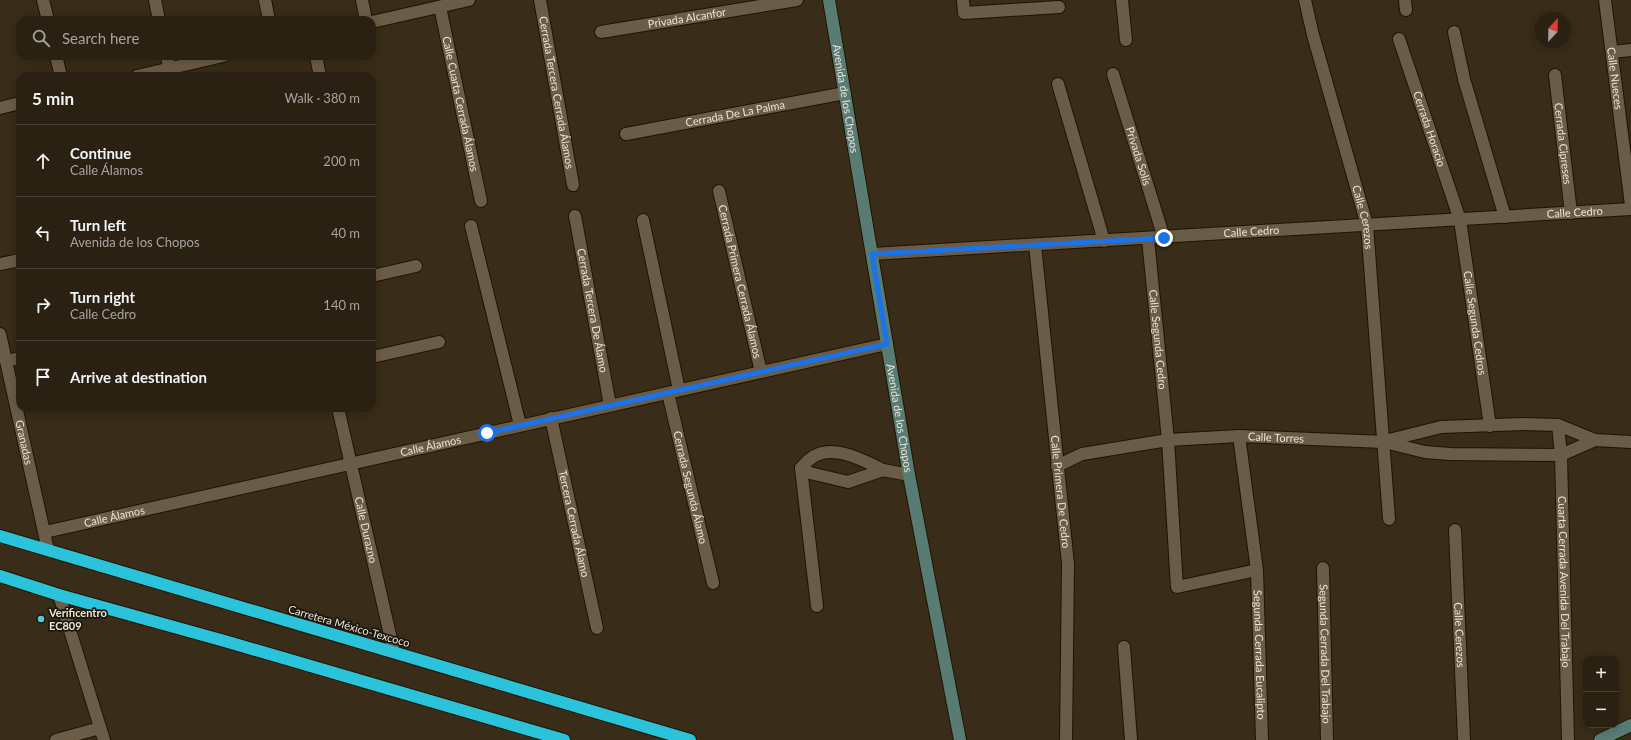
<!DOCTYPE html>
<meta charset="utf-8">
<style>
:root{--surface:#2b2112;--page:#372e20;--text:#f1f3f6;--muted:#a6a39f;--line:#473e32}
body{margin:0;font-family:Lato,sans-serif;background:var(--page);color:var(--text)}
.controls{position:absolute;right:12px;bottom:12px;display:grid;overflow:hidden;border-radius:8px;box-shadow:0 2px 10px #0003}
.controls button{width:36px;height:36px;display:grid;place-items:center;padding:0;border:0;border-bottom:1px solid var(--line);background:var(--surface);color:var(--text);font:20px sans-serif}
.compass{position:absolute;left:1535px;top:12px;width:36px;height:36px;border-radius:50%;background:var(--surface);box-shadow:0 2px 10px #0003;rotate:22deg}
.stop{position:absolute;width:12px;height:12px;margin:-9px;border:3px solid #1a73e8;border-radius:50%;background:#fff}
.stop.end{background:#1a73e8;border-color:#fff;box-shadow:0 1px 4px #0008}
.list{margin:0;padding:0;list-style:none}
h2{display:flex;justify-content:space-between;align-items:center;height:52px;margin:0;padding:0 16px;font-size:17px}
h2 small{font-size:13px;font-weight:400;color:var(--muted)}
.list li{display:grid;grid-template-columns:26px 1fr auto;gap:12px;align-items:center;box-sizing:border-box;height:72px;padding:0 16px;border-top:1px solid var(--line)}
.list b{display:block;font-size:15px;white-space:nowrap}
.list p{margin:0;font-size:13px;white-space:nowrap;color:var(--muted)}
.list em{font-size:13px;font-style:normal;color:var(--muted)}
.icon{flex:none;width:22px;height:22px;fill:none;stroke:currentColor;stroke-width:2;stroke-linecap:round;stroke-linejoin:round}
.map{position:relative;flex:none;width:1631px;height:740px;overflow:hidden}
.search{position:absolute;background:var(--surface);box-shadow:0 2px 10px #0003;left:16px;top:16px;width:360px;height:44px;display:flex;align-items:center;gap:10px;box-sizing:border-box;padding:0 14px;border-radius:12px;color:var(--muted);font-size:15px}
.panel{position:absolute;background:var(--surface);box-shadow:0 2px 10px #0003;left:16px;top:72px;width:360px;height:340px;border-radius:12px}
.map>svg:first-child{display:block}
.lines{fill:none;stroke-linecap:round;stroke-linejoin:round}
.street-casing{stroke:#201402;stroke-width:14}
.secondary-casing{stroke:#201402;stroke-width:14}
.highway-casing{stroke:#201402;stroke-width:14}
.street{stroke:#6b5c47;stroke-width:12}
.secondary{stroke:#587b73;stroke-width:12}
.highway{stroke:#2ac3da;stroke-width:12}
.route{stroke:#1a73e8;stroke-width:5}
.poi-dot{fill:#54cade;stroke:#1b160d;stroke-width:1.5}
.labels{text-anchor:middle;stroke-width:3.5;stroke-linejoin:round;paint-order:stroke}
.street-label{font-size:11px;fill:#ece4d7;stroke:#1b160d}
.poi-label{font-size:11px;font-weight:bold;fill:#ece4d7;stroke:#1b160d;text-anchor:start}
</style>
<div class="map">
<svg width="1631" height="740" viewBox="0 0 1631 740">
<rect width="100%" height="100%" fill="#392c18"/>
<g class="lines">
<g class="street-casing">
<g id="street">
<path d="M43,0L48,20"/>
<path d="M155,0L159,20"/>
<path d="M265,0L269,20"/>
<path d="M362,0L366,20"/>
<path id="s1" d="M540,0L573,185"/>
<path d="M963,0L964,13L1059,7"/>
<path d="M1122,0L1126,40"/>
<path id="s2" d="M1305,0L1313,35L1367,225L1389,519"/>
<path d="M1405,0L1406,10"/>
<path id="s3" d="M1605,0L1631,205"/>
<path id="s4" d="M440,7L481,201"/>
<path d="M372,22L469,0"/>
<path id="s5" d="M601,32L797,0"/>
<path d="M1454,32L1464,79L1505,217"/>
<path id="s6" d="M1399,39L1460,220L1490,426"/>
<path d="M1612,52L1631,50"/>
<path d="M56,56L61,76"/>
<path d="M167,56L169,68"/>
<path d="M316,56L320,76"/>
<path id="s7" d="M1113,74L1164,238"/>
<path id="s8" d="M1555,75L1571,213"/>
<path d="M137,76L223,56"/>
<path d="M1058,84L1104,241"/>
<path d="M0,108L20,103"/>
<path id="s9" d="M626,134L845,93"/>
<path id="s10" d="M719,191L761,372"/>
<path id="s11" d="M575,216L610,405"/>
<path d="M643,220L679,390"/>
<path d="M471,226L520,425"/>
<path id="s12" d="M1148,239L1168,440L1177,587L1257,570"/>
<path id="s13" d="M1035,245L1068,564L1066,740"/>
<path id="s14" d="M872,254L1631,209"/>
<path d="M0,264L20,260"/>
<path d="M372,276L416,266"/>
<path id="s15" d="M0,334L48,550"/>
<path d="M372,357L439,342"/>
<path d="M6,361L20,358"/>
<path id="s16" d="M668,393L713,583"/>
<path id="s17" d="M338,408L394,652"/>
<path id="s18" d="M551,418L597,628"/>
<path id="s19" d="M1558,425L1561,455L1568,740"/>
<path id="s20" d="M1239,436L1257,570L1262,740"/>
<path d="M1385,441L1441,427L1523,424L1558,425L1595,440L1631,442"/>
<path id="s21" d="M1057,466L1082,454L1168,440L1239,436L1384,442L1425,452L1450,454L1561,455L1595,440"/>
<path d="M801,468L817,606"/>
<path d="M801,468L810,473L848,482L883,470L909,475"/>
<path d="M801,468C804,465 807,461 810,459C831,442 863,460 883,470"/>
<path id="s22" d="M1455,530L1464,740"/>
<path id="s23" d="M45,532L887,344"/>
<path id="s24" d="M1323,568L1327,740"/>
<path d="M59,595L104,740"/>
<path d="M1124,647L1131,740"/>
<path d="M56,740L100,728"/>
</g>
</g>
<g class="secondary-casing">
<g id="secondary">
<path id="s25" d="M829,0L909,475L960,740"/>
<path d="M1600,740L1631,725"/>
</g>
</g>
<g class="highway-casing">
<g id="highway">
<path d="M0,536L690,740"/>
<path d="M0,576L59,595L228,642L564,740"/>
</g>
</g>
<use href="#street" class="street"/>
<use href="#secondary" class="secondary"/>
<use href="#highway" class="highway"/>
</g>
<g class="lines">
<path class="route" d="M487,433L887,344L872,254L1164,238"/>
</g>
<circle class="poi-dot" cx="41" cy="619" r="4"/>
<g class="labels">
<g class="street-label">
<text dy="4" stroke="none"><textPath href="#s5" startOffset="87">Privada Alcanfor</textPath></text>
<text dy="4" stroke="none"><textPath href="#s3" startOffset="79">Calle Nueces</textPath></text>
<text dy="4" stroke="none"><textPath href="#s1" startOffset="94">Cerrada Tercera Cerrada Álamos</textPath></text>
<text dy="4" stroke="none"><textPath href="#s25" startOffset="100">Avenida de los Chopos</textPath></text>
<text dy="4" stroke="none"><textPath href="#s4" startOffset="99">Calle Cuarta Cerrada Álamos</textPath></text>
<text dy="4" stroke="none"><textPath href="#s9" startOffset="111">Cerrada De La Palma</textPath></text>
<text dy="4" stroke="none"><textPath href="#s6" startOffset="95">Cerrada Horacio</textPath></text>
<text dy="4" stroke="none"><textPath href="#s8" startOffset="69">Cerrada Cipreses</textPath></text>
<text dy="4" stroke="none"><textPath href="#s7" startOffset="86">Privada Solís</textPath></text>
<text dy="4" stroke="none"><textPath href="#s14" startOffset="704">Calle Cedro</textPath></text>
<text dy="4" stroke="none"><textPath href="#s2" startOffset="225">Calle Cerezos</textPath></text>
<text dy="4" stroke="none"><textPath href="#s14" startOffset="380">Calle Cedro</textPath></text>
<text dy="4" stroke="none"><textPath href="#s10" startOffset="93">Cerrada Primera Cerrada Álamos</textPath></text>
<text dy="4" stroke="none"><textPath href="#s11" startOffset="96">Cerrada Tercera De Álamo</textPath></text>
<text dy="4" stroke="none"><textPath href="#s6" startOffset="295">Calle Segunda Cedros</textPath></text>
<text dy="4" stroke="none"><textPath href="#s12" startOffset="101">Calle Segunda Cedro</textPath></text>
<text dy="4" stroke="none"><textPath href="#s25" startOffset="424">Avenida de los Chopos</textPath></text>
<text dy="4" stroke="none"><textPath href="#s21" startOffset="223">Calle Torres</textPath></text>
<text dy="4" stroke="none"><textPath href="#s15" startOffset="111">Granadas</textPath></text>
<text dy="4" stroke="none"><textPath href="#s23" startOffset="395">Calle Álamos</textPath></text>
<text dy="4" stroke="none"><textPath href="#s16" startOffset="97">Cerrada Segunda Álamo</textPath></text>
<text dy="4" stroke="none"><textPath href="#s13" startOffset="248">Calle Primera De Cedro</textPath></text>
<text dy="4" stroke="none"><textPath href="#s23" startOffset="71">Calle Álamos</textPath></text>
<text dy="4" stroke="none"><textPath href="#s18" startOffset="108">Tercera Cerrada Álamo</textPath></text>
<text dy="4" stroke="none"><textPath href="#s17" startOffset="125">Calle Durazno</textPath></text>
<text dy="4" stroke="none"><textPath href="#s19" startOffset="157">Cuarta Cerrada Avenida Del Trabajo</textPath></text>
<text transform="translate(349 626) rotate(16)" y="4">Carretera México-Texcoco</text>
<text dy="4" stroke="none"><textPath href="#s22" startOffset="105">Calle Cerezos</textPath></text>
<text dy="4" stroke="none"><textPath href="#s24" startOffset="86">Segunda Cerrada Del Trabajo</textPath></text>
<text dy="4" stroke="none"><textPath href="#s20" startOffset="220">Segunda Cerrada Eucalipto</textPath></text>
</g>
<g class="poi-label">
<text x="49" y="617">Verificentro<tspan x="49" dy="13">EC809</tspan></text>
</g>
</g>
</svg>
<div class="controls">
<button>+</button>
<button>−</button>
</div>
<svg class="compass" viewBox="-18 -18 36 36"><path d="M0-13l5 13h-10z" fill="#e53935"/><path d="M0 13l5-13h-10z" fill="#a6a39f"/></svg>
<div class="stop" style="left:487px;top:433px"></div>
<div class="stop end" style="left:1164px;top:238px"></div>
<div class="search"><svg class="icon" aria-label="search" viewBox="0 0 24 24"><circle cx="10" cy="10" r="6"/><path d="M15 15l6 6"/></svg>Search here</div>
<section class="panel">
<h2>5 min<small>Walk · 380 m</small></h2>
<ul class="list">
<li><svg class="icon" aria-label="ahead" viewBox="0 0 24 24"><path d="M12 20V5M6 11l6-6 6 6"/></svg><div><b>Continue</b><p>Calle Álamos</p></div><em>200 m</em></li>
<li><svg class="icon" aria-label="left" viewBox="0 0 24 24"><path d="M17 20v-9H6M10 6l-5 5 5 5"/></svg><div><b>Turn left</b><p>Avenida de los Chopos</p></div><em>40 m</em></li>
<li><svg class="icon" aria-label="right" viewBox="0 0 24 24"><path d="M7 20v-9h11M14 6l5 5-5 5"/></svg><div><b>Turn right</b><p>Calle Cedro</p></div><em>140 m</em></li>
<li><svg class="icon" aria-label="arrive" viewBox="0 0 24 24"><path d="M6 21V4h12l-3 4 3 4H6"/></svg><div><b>Arrive at destination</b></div></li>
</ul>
</section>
</div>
